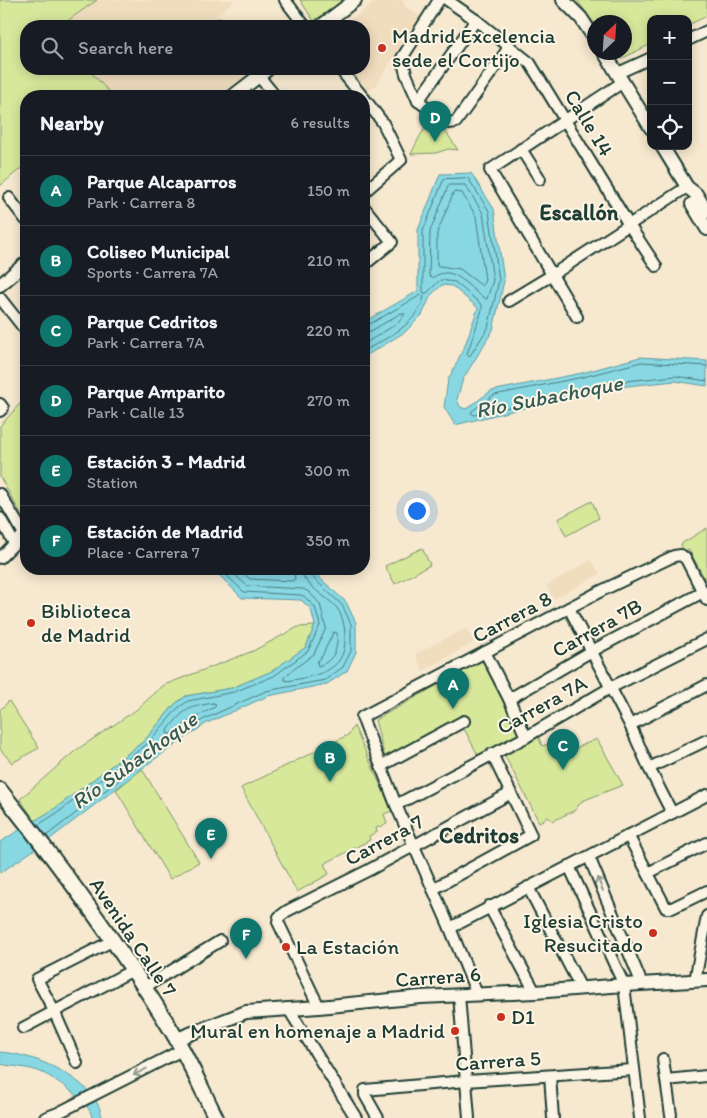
<!DOCTYPE html>
<meta charset="utf-8">
<style>
:root{--surface:#171b24;--page:#242831;--text:#f1f3f6;--muted:#9ea1a6;--line:#363941;--accent:#0f766e}
body{margin:0;font-family:Itim,sans-serif;background:var(--page);color:var(--text)}
.controls{position:absolute;right:15px;top:15px;display:grid;overflow:hidden;border-radius:10px;box-shadow:0 2px 12px #0003}
.controls button{width:45px;height:45px;display:grid;place-items:center;padding:0;border:0;border-bottom:1px solid var(--line);background:var(--surface);color:var(--text);font:25px sans-serif}
.compass{position:absolute;left:587px;top:15px;width:45px;height:45px;border-radius:50%;background:var(--surface);box-shadow:0 2px 12px #0003;rotate:25deg}
.you{position:absolute;left:416px;top:510px;width:18px;height:18px;margin:-12px;border:4px solid #fff;border-radius:50%;background:#1a73e8;box-shadow:0 0 0 8px #1a73e833}
.badge{display:grid;place-items:center;width:32px;height:32px;border-radius:50%;background:var(--accent);color:#fff;font-size:16px;font-weight:700}
.pin{position:absolute;translate:-50% -41px;filter:drop-shadow(0 1px 2px #0008)}
.pin::after{content:'';position:absolute;top:26px;width:18px;height:15px;background:inherit;clip-path:polygon(0 0,100% 0,50% 100%)}
.list{margin:0;padding:0;list-style:none}
h2{display:flex;justify-content:space-between;align-items:center;height:65px;margin:0;padding:0 20px;font-size:21px}
h2 small{font-size:16px;font-weight:400;color:var(--muted)}
.list li{display:grid;grid-template-columns:32px 1fr auto;gap:15px;align-items:center;box-sizing:border-box;height:70px;padding:0 20px;border-top:1px solid var(--line)}
.list b{display:block;font-size:19px;white-space:nowrap}
.list p{margin:0;font-size:16px;white-space:nowrap;color:var(--muted)}
.list em{font-size:16px;font-style:normal;color:var(--muted)}
.icon{flex:none;width:28px;height:28px;fill:none;stroke:currentColor;stroke-width:2;stroke-linecap:round;stroke-linejoin:round}
.map{position:relative;flex:none;width:707px;height:1118px;overflow:hidden}
.search{position:absolute;background:var(--surface);box-shadow:0 2px 12px #0003;left:20px;top:20px;width:350px;height:55px;display:flex;align-items:center;gap:12px;box-sizing:border-box;padding:0 18px;border-radius:20px;color:var(--muted);font-size:19px}
.panel{position:absolute;background:var(--surface);box-shadow:0 2px 12px #0003;left:20px;top:90px;width:350px;height:485px;border-radius:20px}
.map>svg:first-child{display:block}
.built{fill:#f0ddbe}
.green{fill:#d7e89b;stroke:#7b9268}
.water{fill:#88d8e4;stroke:#5e9a9e}
.lines{fill:none;stroke-linecap:round;stroke-linejoin:round}
.shore{stroke:#497b7a;stroke-width:1}
.minor-casing{stroke:#1f3d34;stroke-width:14}
.tertiary-casing{stroke:#1f3d34;stroke-width:16}
.secondary-casing{stroke:#1f3d34;stroke-width:18}
.minor{stroke:#fcf5e5;stroke-width:10}
.tertiary{stroke:#fcf5e5;stroke-width:12}
.secondary{stroke:#fcf5e5;stroke-width:14}
.oneway{stroke:#8e998c}
.poi-dot{fill:#c8321e;stroke:#fcf5e5;stroke-width:2}
.labels{text-anchor:middle;stroke-width:4;stroke-linejoin:round;paint-order:stroke}
.poi-label{font-size:21px;fill:#1f3d34;stroke:#fcf5e5;text-anchor:start}
.street-label{font-size:21px;fill:#1f3d34;stroke:#fcf5e5}
.neighbourhood-label{font-size:22px;font-weight:bold;fill:#1f3d34;stroke:#fcf5e5}
.water-label{font-size:22px;font-style:italic;fill:#345c57;stroke:#fcf5e5}
</style>
<div class="map">
<svg width="707" height="1118" viewBox="0 0 707 1118">
<rect width="100%" height="100%" fill="#f7e9d0"/>
<filter id="ink" filterUnits="userSpaceOnUse"><feTurbulence type="fractalNoise" baseFrequency=".02" numOctaves="2"/><feDisplacementMap in="SourceGraphic" scale="10" xChannelSelector="R" yChannelSelector="G"/><feConvolveMatrix kernelMatrix="1 2 1 2 8 2 1 2 1" color-interpolation-filters="sRGB"/></filter>
<g filter="url(#ink)">
<g class="built">
<path d="M97,0H235L205,25L206,26H60Z"/>
<path d="M377,0H403L405,6L420,16L375,87L366,90L348,69H364V26H343Z"/>
<path d="M88,69H243L247,74L219,96H113Z"/>
<path d="M591,560L600,574L554,599L546,586Z"/>
<path d="M466,628L474,642L423,671L415,654Z"/>
</g>
<g class="green">
<path d="M0,0H97L60,26H26V69H88L112,95L110,96H26V164L0,186Z"/>
<path d="M300,0H344L314,21Z"/>
<path d="M577,0H707V16L688,25V19H651V44L621,59L616,53L624,52V22L594,23Z"/>
<path d="M430,121L446,132L458,150L448,149L436,153L411,154L420,136Z"/>
<path d="M26,397V523L0,477V426Z"/>
<path d="M592,501L599,518L566,536L558,519Z"/>
<path d="M707,528V583L689,550L683,551L681,544Z"/>
<path d="M422,548L430,565L395,584L385,566Z"/>
<path d="M315,626L306,647L273,671L232,688L186,696L175,704L144,741L57,807L35,821L20,799L75,751L136,710L164,685L253,651L298,627Z"/>
<path d="M486,658L524,736L479,757L461,723L386,761L375,720Z"/>
<path d="M9,701L39,748L12,763L0,749V710Z"/>
<path d="M354,726L392,811L384,814L387,824L376,828L377,832L369,836L370,840L324,864L329,874L297,892L241,788L348,735Z"/>
<path d="M537,733L542,746L552,743L559,755L597,739L623,785L582,801L575,810L553,821L548,817L539,822L504,754Z"/>
<path d="M142,769L199,862L170,879L116,790Z"/>
</g>
<g class="water">
<path d="M471,173L494,209L504,281L493,330L463,379L457,399L460,407L466,409L491,391L582,373L640,357L707,361V386L675,381L627,386L511,411L455,425L444,407L448,380L464,348L478,308L452,286L442,285L431,295L422,315L405,332L364,357V322L418,291V230L440,174Z"/>
<path d="M213,569H310L346,602L356,623V652L347,671L327,684L268,696L207,723L152,761L50,839L0,873V842L57,807L144,741L175,704L186,696L232,688L272,671L306,647L315,625L311,609L301,600L242,598Z"/>
<path d="M0,1052C9,1053 18,1054 27,1057C54,1064 99,1087 102,1118H92C91,1102 57,1080 43,1073C31,1067 13,1067 0,1064Z"/>
</g>
<g class="lines">
<g class="shore">
<path d="M468,178L489,211L499,280L488,328L469,357L467,354L482,310V305L455,282L440,280L427,293H424L423,291V231L443,181L445,179Z"/>
<path d="M449,185H465L483,213L493,280L487,299C469,292 456,261 432,278L429,276L430,232Z"/>
<path d="M454,192L462,193L476,216L485,280L482,286L460,269L439,266L437,265V234Z"/>
<path d="M364,326L368,325L421,295L424,296C419,324 386,338 364,351"/>
<path d="M364,332L371,331L401,313L405,314L398,323L364,344"/>
<path d="M707,366L641,362L583,377L494,395L472,411L471,413L474,415L626,381L675,376L707,381"/>
<path d="M229,569L247,586L303,589L309,592L320,604L326,628L314,654L285,676L284,679L287,681C314,676 346,673 345,638C345,627 343,617 337,608C327,596 302,585 301,569"/>
<path d="M239,569L250,579L292,581L295,579L293,569"/>
<path d="M334,632L337,633C338,649 334,661 318,666L317,662L322,656Z"/>
<path d="M213,703L216,704L215,707L201,714L170,734L167,733V731C185,709 185,708 213,703Z"/>
<path d="M38,825L60,811L147,744L178,708L188,701L234,692L274,676L308,651L320,625L315,607L305,597L301,595L244,592L220,569"/>
<path d="M46,836L149,757L204,719L266,691L325,680L343,667L351,651V624L342,605L309,574L307,569"/>
</g>
<g class="minor-casing">
<g id="minor">
<path d="M285,0L305,26"/>
<path d="M439,0L402,58L406,74L418,101L449,123L456,122L510,46"/>
<path d="M447,0L476,20L530,63L629,225L656,266"/>
<path d="M219,25L220,26"/>
<path d="M688,40L707,31"/>
<path d="M253,69L275,96"/>
<path d="M340,69L362,96"/>
<path d="M618,73L651,58"/>
<path d="M364,98L383,123L401,160L364,192"/>
<path d="M418,101L476,20"/>
<path d="M521,149L540,179"/>
<path d="M9,198L26,220"/>
<path d="M364,207L392,242L364,265"/>
<path d="M0,298L26,331"/>
<path d="M509,301L552,275L687,187"/>
<path d="M577,317L490,170L623,82"/>
<path d="M0,404L3,408L0,411"/>
<path d="M0,494L24,534L0,558"/>
<path d="M0,518L14,543"/>
<path d="M569,608L630,725L649,768L672,813"/>
<path d="M485,652L509,699L526,737"/>
<path d="M509,699L592,651L703,592"/>
<path d="M630,725L707,685"/>
<path d="M381,766L464,721"/>
<path d="M649,768L707,740"/>
<path d="M396,805L526,737L610,688L707,639"/>
<path d="M628,835L666,908H672L707,891"/>
<path d="M589,857L642,984"/>
<path d="M569,866L624,985L640,1118"/>
<path d="M648,873L707,843"/>
<path d="M528,887L581,988"/>
<path d="M433,889L531,835L492,754"/>
<path d="M489,906L535,992"/>
<path d="M450,928L707,795"/>
<path d="M695,981L707,916"/>
<path d="M145,987L220,941"/>
<path d="M477,994L450,928L396,805L362,717L601,591L674,556L681,555L686,559L707,600"/>
<path d="M459,995L469,1118"/>
<path d="M319,1007L278,922L279,917L287,911L369,870L511,793"/>
<path d="M288,1008L356,1118"/>
<path d="M23,1028L133,970"/>
<path d="M663,1059L671,1115"/>
<path d="M77,1063L54,1011L37,979L112,941"/>
<path d="M550,1076L553,1118"/>
<path d="M666,1080L707,1076"/>
<path d="M45,1118L58,1113L182,1050"/>
<path d="M378,1118L365,1095V1090L466,1081L633,1070"/>
</g>
</g>
<g class="tertiary-casing">
<g id="tertiary">
<path d="M563,0L581,18L594,38"/>
<path d="M321,26L355,0"/>
<path d="M604,52L651,128"/>
<path d="M233,96L268,69"/>
<path d="M662,146L687,187L696,194L707,212"/>
<path d="M692,204L707,229"/>
<path d="M0,285L26,263"/>
<path d="M177,1039L246,1012L319,1007L421,997L535,992L624,985L707,980"/>
</g>
</g>
<g class="secondary-casing">
<path id="secondary" d="M0,790C62,868 122,948 173,1033C189,1060 202,1090 216,1118"/>
</g>
<use href="#minor" class="minor"/>
<use href="#tertiary" class="tertiary"/>
<use href="#secondary" class="secondary"/>
</g>
<defs><path id="oneway-shaft" d="M-6 0H5M1.5-3L5.5 0L1.5 3" fill="none" stroke-width="1.6" stroke-linecap="round" stroke-linejoin="round" transform="scale(1.25)"/></defs>
<g class="oneway">
<use href="#oneway-shaft" transform="translate(600 884) rotate(-113)"/>
<use href="#oneway-shaft" transform="translate(140 1072) rotate(153)"/>
</g>
</g>
<g class="poi-dot">
<circle cx="382" cy="48" r="5"/>
<circle cx="31" cy="623" r="5"/>
<circle cx="653" cy="933" r="5"/>
<circle cx="286" cy="947" r="5"/>
<circle cx="501" cy="1017" r="5"/>
<circle cx="455" cy="1031" r="5"/>
</g>
<g class="labels">
<g class="poi-label">
<text x="392" y="43">Madrid Excelencia<tspan x="392" dy="24">sede el Cortijo</tspan></text>
<text x="41" y="618">Biblioteca<tspan x="41" dy="24">de Madrid</tspan></text>
<text x="643" y="928" text-anchor="end">Iglesia Cristo<tspan x="643" dy="24">Resucitado</tspan></text>
<text x="296" y="954">La Estación</text>
<text x="511" y="1024">D1</text>
<text x="445" y="1038" text-anchor="end">Mural en homenaje a Madrid</text>
</g>
<g class="street-label">
<text transform="translate(589 123) rotate(59)" y="7">Calle 14</text>
<text transform="translate(512 617) rotate(-28)" y="7">Carrera 8</text>
<text transform="translate(597 628) rotate(-29)" y="7">Carrera 7B</text>
<text transform="translate(542 705) rotate(-29)" y="7">Carrera 7A</text>
<text transform="translate(384 840) rotate(-28)" y="7">Carrera 7</text>
<text transform="translate(133 937) rotate(56)" y="7">Avenida Calle 7</text>
<text transform="translate(438 977) rotate(-4)" y="7">Carrera 6</text>
<text transform="translate(498 1061) rotate(-4)" y="7">Carrera 5</text>
</g>
<g class="neighbourhood-label">
<text x="579" y="220">Escallón</text>
<text x="479" y="843">Cedritos</text>
</g>
<g class="water-label">
<text transform="translate(549 396) rotate(-11)" y="8">Río Subachoque</text>
<text transform="translate(134 760) rotate(-36)" y="8">Río Subachoque</text>
</g>
</g>
</svg>
<div class="controls">
<button>+</button>
<button>−</button>
<button><svg class="icon" aria-label="locate" viewBox="0 0 24 24"><circle cx="12" cy="12" r="6"/><path d="M12 2v4M12 18v4M2 12h4M18 12h4"/></svg></button>
</div>
<svg class="compass" viewBox="-18 -18 36 36"><path d="M0-13l5 13h-10z" fill="#e53935"/><path d="M0 13l5-13h-10z" fill="#9ea1a6"/></svg>
<div class="you"></div>
<div class="pin badge" style="left:453px;top:709px">A</div>
<div class="pin badge" style="left:330px;top:782px">B</div>
<div class="pin badge" style="left:563px;top:770px">C</div>
<div class="pin badge" style="left:435px;top:142px">D</div>
<div class="pin badge" style="left:211px;top:859px">E</div>
<div class="pin badge" style="left:246px;top:959px">F</div>
<div class="search"><svg class="icon" aria-label="search" viewBox="0 0 24 24"><circle cx="10" cy="10" r="6"/><path d="M15 15l6 6"/></svg>Search here</div>
<section class="panel">
<h2>Nearby<small>6 results</small></h2>
<ul class="list">
<li><span class="badge">A</span><div><b>Parque Alcaparros</b><p>Park · Carrera 8</p></div><em>150 m</em></li>
<li><span class="badge">B</span><div><b>Coliseo Municipal</b><p>Sports · Carrera 7A</p></div><em>210 m</em></li>
<li><span class="badge">C</span><div><b>Parque Cedritos</b><p>Park · Carrera 7A</p></div><em>220 m</em></li>
<li><span class="badge">D</span><div><b>Parque Amparito</b><p>Park · Calle 13</p></div><em>270 m</em></li>
<li><span class="badge">E</span><div><b>Estación 3 - Madrid</b><p>Station</p></div><em>300 m</em></li>
<li><span class="badge">F</span><div><b>Estación de Madrid</b><p>Place · Carrera 7</p></div><em>350 m</em></li>
</ul>
</section>
</div>
